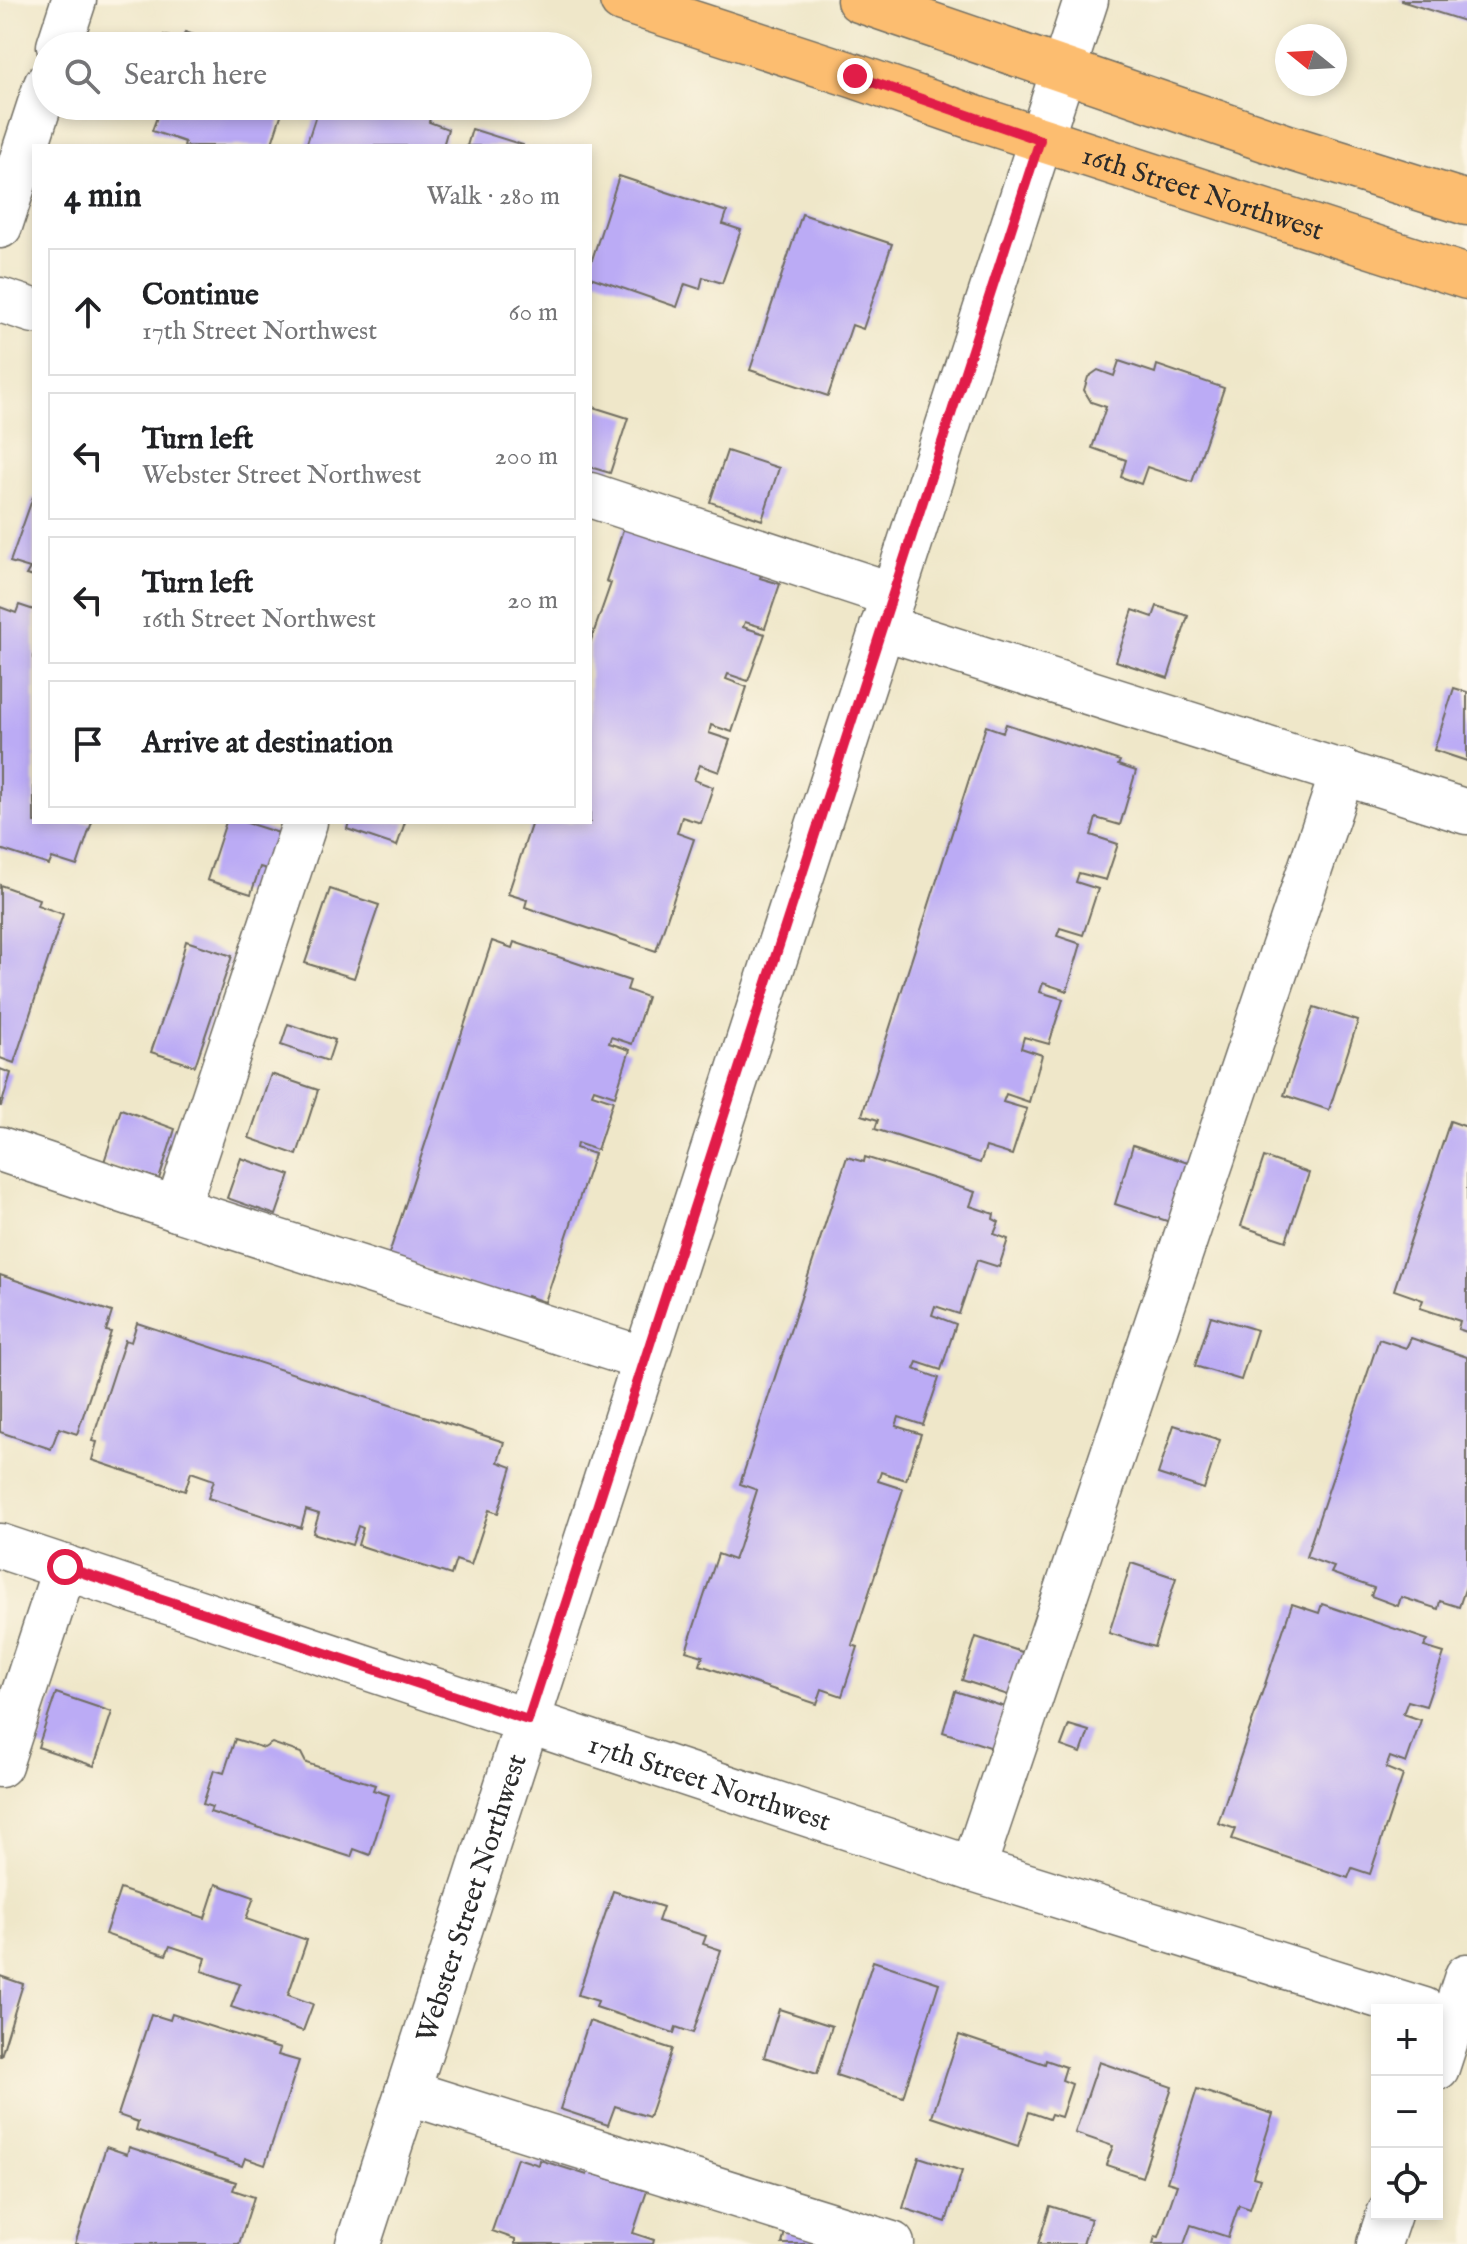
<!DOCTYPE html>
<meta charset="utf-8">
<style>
:root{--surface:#fff;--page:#f6f6f6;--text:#202124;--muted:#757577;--line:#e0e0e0}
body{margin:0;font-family:"IM FELL English",serif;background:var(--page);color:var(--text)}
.controls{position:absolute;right:24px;bottom:24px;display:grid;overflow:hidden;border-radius:0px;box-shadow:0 4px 12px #0003}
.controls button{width:72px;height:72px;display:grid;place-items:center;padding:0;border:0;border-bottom:2px solid var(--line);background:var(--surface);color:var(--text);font:40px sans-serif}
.compass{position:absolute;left:1275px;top:24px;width:72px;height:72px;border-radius:50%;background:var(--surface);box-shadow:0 4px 12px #0003;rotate:288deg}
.stop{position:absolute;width:24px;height:24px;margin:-18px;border:6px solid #e11d48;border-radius:50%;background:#fff}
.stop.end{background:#e11d48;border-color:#fff;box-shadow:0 2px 8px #0008}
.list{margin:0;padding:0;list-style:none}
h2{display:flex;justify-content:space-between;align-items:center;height:104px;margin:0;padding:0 32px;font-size:34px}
h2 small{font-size:26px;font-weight:400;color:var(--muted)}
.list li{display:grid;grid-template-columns:52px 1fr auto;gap:24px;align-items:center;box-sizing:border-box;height:128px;margin:0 16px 16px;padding:0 16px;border:2px solid var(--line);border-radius:0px}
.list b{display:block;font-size:30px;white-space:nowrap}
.list p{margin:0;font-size:26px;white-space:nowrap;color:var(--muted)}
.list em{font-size:26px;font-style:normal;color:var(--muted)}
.icon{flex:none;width:44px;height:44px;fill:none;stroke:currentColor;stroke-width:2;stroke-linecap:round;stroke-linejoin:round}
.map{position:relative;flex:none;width:1467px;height:2244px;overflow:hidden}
.search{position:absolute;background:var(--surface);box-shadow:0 4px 12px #0003;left:32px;top:32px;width:560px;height:88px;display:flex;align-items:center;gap:20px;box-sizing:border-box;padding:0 28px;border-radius:44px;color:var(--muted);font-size:30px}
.panel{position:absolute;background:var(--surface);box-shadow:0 4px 12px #0003;left:32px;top:144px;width:560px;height:680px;border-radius:0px}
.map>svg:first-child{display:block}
.building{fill:#bbabf5}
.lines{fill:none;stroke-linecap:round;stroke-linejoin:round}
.minor-casing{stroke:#706d62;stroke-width:47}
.major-casing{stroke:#706d62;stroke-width:47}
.minor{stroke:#fff;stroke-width:44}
.major{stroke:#fcbd6f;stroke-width:44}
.route{stroke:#e11d48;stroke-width:10}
.labels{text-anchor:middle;stroke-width:7;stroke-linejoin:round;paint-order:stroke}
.street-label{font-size:28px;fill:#2b2b2b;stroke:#fcf5e5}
</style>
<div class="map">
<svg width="1467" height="2244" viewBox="0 0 1467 2244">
<rect width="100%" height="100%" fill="#fcf5e5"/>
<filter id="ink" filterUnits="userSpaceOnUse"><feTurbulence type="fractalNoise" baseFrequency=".0125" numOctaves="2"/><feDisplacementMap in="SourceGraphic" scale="16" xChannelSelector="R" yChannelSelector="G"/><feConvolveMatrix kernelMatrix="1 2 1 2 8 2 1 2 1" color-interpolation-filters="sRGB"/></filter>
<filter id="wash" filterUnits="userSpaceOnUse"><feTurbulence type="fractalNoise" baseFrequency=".006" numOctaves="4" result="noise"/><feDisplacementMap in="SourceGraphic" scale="32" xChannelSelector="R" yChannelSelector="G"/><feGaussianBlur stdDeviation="1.8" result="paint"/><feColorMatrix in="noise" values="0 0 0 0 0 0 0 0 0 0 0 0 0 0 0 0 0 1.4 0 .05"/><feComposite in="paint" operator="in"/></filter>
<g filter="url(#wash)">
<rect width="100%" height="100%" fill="#efe7c9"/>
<g id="blocks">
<g class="building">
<path d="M1401,0H1467V22L1401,1Z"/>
<path d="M185,32L225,45V46H161L164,35L182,41Z"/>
<path d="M161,106H284L271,146H184L185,142L152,131Z"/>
<path d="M319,106H405L431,115L429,122L448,129L443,146H306Z"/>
<path d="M472,129L523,145V146H467Z"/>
<path d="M619,176L727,212L723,224L741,230L722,283L703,277L700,289L685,284L677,307L590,277V266Z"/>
<path d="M802,214L892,244L863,329L852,325L828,396L750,370Z"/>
<path d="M1119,361L1155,373L1157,365L1224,388L1192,482L1147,467L1141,484L1121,477L1126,460L1092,448L1106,407L1091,402L1084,390L1088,377L1098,370L1114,376Z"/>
<path d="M590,406L628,418L610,473L590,467Z"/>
<path d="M727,451L779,468L762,520L710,502Z"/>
<path d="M33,497H34V577L26,575L30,568L10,562Z"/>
<path d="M624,527L764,567L760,578L780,584L765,628L745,622L743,627L765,634L748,681L728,674L726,679L747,687L732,732L711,725L709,733L730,740L719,772L700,765L694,780L713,787L701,823L682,817L677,833L694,839L656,951L525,907L527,900L508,894L532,822H590V643L611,583L606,581Z"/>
<path d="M19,605L34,610V822H92L77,866L52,858L49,865L0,849V607L16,613Z"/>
<path d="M1157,606L1188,616L1168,678L1116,661L1133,610L1153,617Z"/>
<path d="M1454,688L1467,692V761L1434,750Z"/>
<path d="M1006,724L1120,761L1118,765L1136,771L1120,825L1096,818L1091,835L1118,844L1106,880L1079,873L1076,882L1098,889L1083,935L1060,928L1057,936L1081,944L1067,991L1043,983L1040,992L1063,999L1049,1044L1024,1037L1021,1048L1042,1055L1029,1102L1006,1094L1003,1102L1027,1109L1012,1155L986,1147L980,1163L875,1129L878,1120L862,1115L986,726L1003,732Z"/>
<path d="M226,822H244L279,833L267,869L260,867L251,894L207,880Z"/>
<path d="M349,822H405L397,846L347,829Z"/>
<path d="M0,885L39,899L37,905L63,914L14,1063L0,1058Z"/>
<path d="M330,889L379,905L354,978L305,963Z"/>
<path d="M186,941L232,956L195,1066L151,1052L175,982Z"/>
<path d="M492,941L512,948L514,942L630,981L627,990L647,997L632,1044L611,1037L609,1043L630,1050L615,1096L594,1089L592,1094L613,1101L597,1150L577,1143L576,1148L594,1154L545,1302L527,1296L523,1307L389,1254Z"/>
<path d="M1314,1007L1358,1021L1329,1110L1284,1095Z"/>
<path d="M288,1024L335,1040L328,1061L281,1045Z"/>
<path d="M0,1069L11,1073L1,1106H0Z"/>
<path d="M271,1074L318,1090L297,1155L249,1138Z"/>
<path d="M121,1109L175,1129L159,1179L104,1162Z"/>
<path d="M1450,1121L1467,1127V1332L1458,1329L1460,1321L1420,1308L1423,1300L1394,1290Z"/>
<path d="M1133,1145L1188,1163L1170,1222L1115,1204Z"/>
<path d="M847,1157L864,1162L865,1157L975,1192L970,1206L994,1214L993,1219L999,1222L994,1234L1008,1239L999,1267L977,1260L959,1314L935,1306L932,1315L956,1324L941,1370L917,1362L914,1369L939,1378L923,1425L899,1417L896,1426L921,1434L906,1480L881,1472L878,1481L903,1489L852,1645L858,1647L842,1696L822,1689L817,1704L700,1665L703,1656L686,1651L718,1554L734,1560L739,1547L757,1490L740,1484Z"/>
<path d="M1264,1157L1309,1173L1286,1241L1241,1226Z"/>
<path d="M241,1158L290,1175L276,1215L227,1198Z"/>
<path d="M0,1275L112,1312L106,1331L111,1332L77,1434L59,1428L51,1449L0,1432Z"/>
<path d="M1211,1316L1257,1330L1241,1380L1195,1366Z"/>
<path d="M137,1323L504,1442L498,1462L512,1467L498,1513L489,1510L471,1565L456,1560L451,1575L358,1545L363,1528L358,1526L352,1545L313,1533L319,1514L306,1510L301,1528L208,1498L214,1480L191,1472L185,1491L92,1460L97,1442L92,1441L125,1340L131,1342Z"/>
<path d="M1411,1338L1467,1357V1583L1459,1607L1440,1601L1438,1609L1401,1597L1398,1606L1371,1596L1374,1588L1331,1573L1334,1567L1306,1557L1379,1339L1406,1348Z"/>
<path d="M1174,1425L1220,1440L1204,1489L1158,1474Z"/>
<path d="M1131,1563L1176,1578L1154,1647L1109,1633Z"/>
<path d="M1292,1604L1319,1613L1322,1604L1428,1640L1424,1647L1444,1653L1426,1706L1408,1701L1403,1714L1421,1720L1406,1763L1390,1757L1386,1768L1403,1775L1370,1874L1352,1868L1348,1878L1232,1839L1236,1829L1218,1823Z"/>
<path d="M976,1637L1025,1653L1011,1696L962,1680Z"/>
<path d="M955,1691L1008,1708L996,1749L943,1732Z"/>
<path d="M56,1693L112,1712L94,1766L38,1747Z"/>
<path d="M1069,1725L1089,1731L1081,1753L1061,1746Z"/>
<path d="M235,1739L264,1748L272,1743L301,1753L306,1763L375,1785L373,1790L389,1795L370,1855L354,1849L351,1857L210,1812L212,1807L203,1804L214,1770L224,1773Z"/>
<path d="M216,1884L254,1897L246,1919L307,1940L288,1995L313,2004L303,2031L231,2007L240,1984L202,1971L206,1958L170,1946L166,1955L105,1934L120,1889L205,1918Z"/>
<path d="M613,1891L663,1907L658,1921L706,1936L703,1944L721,1950L693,2033L676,2027L674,2033L596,2007L598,2001L578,1995Z"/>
<path d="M873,1961L939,1983L903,2097L836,2075Z"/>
<path d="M0,1976L23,1984L1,2056H0Z"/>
<path d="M779,2009L832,2026L817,2074L764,2057Z"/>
<path d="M151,2014L170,2020L172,2014L280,2049L278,2055L299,2061L265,2165L245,2158L242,2166L136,2130L138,2122L118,2115Z"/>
<path d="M589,2021L672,2049L649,2117L615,2106L608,2125L560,2109Z"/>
<path d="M959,2035L1045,2064L1046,2060L1066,2067L1062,2080L1072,2084L1061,2117L1051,2114L1049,2119L1029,2112L1018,2146L932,2117Z"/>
<path d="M1099,2062L1172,2087L1142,2177L1106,2165L1113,2146L1075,2133Z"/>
<path d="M1197,2089L1273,2114L1253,2177L1260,2179L1250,2209L1239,2205L1228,2237L1191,2225L1184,2244H1153L1155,2236L1159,2237L1177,2185L1167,2182Z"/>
<path d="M106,2147L127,2154L129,2147L236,2182L233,2190L254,2197L239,2244H75Z"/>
<path d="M919,2157L962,2171L946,2222L903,2208Z"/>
<path d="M517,2158L539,2165L540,2160L587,2175L588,2172L647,2191L633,2233L654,2240L653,2244H515V2239L492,2231Z"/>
<path d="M1050,2206L1091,2219L1083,2244H1038Z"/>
<path d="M786,2227L835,2244H782Z"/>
</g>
</g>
</g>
<g filter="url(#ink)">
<use href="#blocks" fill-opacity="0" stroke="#706d62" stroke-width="2"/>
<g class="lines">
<g class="minor-casing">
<g id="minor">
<path d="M59,46L74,0"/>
<path d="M0,226L46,85"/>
<path d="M0,300L34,311"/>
<path d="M590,495L893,595"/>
<path d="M882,627L1467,812"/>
<path d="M0,1149L177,1209L305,822"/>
<path d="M177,1209L644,1359"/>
<path id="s1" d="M0,1546L973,1869L1424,2010"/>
<path d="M0,1765L65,1567"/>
<path d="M973,1869L1343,771"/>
<path d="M1437,2068L1467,1976"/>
<path d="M407,2092L892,2244"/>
<path id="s2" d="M358,2244L1086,0"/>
<path d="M1379,2244L1389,2214"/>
</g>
</g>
<g class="major-casing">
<g id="major">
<path id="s3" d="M622,0L855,76L978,119L1467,277"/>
<path d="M859,0L1288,147L1467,203"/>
</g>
</g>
<use href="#minor" class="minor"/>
<use href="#major" class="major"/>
</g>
</g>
<g class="lines" filter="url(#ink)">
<path class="route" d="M65,1567L528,1720L1040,140L855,76"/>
</g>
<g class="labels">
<g class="street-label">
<text dy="10" stroke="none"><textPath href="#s3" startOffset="612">16th Street Northwest</textPath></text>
<text dy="10" stroke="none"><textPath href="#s1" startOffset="748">17th Street Northwest</textPath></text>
<text dy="10" stroke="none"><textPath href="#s2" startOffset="364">Webster Street Northwest</textPath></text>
</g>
</g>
</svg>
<div class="controls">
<button>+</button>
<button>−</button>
<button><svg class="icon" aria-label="locate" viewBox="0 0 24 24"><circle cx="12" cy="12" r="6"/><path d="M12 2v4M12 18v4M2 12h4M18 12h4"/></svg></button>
</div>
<svg class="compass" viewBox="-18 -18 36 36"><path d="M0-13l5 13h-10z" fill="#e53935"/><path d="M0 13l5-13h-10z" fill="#757577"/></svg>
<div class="stop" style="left:65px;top:1567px"></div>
<div class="stop end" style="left:855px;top:76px"></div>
<div class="search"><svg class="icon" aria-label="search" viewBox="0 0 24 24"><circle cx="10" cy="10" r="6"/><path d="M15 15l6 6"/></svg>Search here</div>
<section class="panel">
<h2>4 min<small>Walk · 280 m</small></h2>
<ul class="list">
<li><svg class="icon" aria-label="ahead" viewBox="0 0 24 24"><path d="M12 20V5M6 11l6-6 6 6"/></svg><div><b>Continue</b><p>17th Street Northwest</p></div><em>60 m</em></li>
<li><svg class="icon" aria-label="left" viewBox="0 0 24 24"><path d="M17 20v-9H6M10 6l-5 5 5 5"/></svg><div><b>Turn left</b><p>Webster Street Northwest</p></div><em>200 m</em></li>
<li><svg class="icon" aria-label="left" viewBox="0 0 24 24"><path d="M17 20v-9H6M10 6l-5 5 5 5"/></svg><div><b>Turn left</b><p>16th Street Northwest</p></div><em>20 m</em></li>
<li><svg class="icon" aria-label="arrive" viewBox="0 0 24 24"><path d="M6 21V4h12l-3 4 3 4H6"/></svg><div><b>Arrive at destination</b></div></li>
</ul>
</section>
</div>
